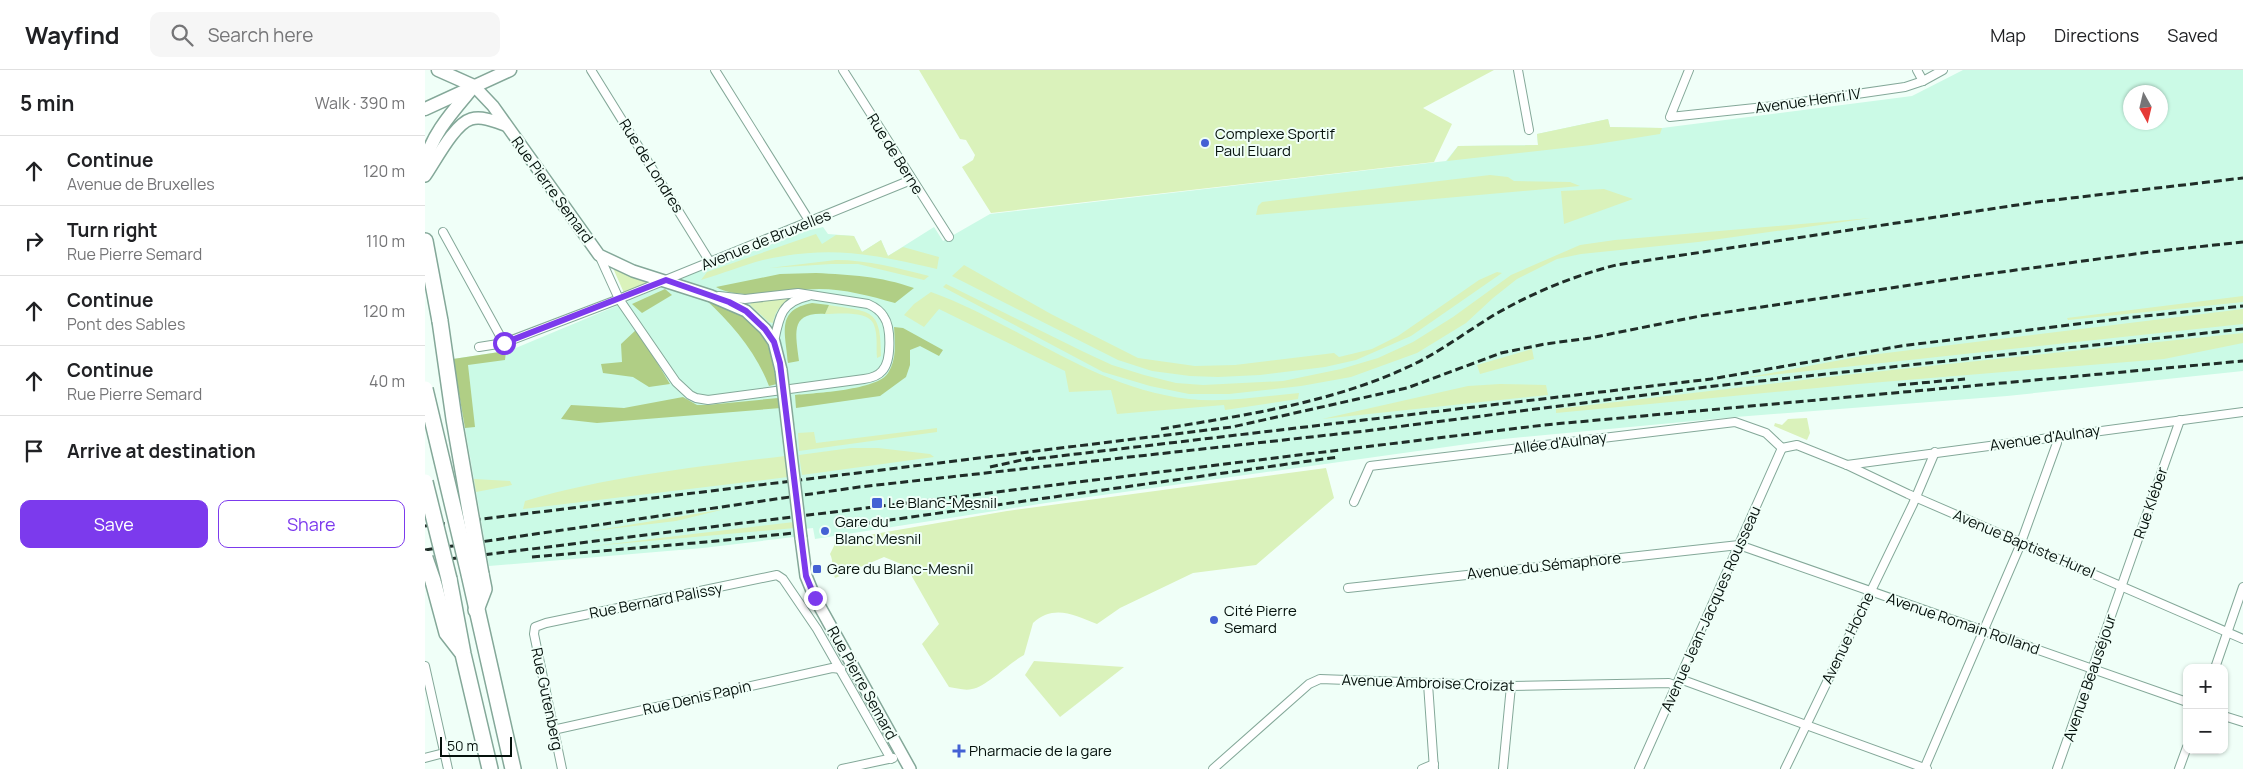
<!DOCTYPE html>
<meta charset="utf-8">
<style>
:root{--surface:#fff;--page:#f6f6f6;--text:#202124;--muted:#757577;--line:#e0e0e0;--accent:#7c3aed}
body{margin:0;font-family:Manrope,sans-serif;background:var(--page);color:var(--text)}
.controls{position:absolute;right:15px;bottom:15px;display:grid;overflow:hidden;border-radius:10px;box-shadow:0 1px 4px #0004}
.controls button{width:45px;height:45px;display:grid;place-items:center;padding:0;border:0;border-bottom:1px solid var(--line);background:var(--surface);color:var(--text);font:25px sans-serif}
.compass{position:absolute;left:1698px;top:15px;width:45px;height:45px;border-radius:50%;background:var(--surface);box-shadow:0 1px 4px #0004;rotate:172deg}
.scale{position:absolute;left:15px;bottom:12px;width:72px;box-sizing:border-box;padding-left:5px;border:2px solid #05110c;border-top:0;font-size:14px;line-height:18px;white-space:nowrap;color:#05110c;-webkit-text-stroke:4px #f0fff8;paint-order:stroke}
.stop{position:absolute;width:15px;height:15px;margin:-11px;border:4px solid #7c3aed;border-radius:50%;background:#fff}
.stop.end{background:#7c3aed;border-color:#fff;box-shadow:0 1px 5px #0008}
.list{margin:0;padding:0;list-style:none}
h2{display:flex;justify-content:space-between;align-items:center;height:65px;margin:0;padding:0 20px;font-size:21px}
h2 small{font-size:16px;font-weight:400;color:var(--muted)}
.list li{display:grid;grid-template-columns:32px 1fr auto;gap:15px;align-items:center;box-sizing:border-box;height:70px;padding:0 20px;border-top:1px solid var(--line)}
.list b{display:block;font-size:19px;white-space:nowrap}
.list p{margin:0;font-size:16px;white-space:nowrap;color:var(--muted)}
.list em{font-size:16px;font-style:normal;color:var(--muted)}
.actions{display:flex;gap:10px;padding:15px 20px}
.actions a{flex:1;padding:11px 0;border:1px solid var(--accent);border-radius:10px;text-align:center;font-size:18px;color:var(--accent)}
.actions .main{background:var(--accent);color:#fff}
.icon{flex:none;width:28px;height:28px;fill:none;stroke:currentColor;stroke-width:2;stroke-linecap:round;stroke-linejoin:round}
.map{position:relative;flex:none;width:1818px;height:699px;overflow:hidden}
header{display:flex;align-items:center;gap:30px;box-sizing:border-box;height:70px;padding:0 25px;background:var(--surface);border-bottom:1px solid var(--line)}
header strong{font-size:24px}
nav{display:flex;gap:28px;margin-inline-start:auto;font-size:18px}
.search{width:350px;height:45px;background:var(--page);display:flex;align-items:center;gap:12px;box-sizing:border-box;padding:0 18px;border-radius:10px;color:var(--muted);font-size:19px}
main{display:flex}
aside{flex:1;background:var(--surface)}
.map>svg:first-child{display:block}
.built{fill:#cbfae6;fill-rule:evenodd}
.green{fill:#daf2bb}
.forest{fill:#b0ce85}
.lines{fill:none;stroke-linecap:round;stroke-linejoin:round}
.street-casing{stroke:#84a899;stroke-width:10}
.secondary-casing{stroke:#84a899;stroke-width:14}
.primary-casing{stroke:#84a899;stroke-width:15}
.highway-casing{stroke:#84a899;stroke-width:18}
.street{stroke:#fff;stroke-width:8}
.secondary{stroke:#fff;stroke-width:11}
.primary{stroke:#fff;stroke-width:12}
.highway{stroke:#fff;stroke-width:15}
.rail{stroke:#202d28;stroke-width:3;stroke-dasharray:8 4;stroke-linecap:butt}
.secondary-bridge-casing{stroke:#84a899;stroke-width:14;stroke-linecap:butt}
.highway-bridge-casing{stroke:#84a899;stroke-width:18;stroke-linecap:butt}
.secondary-bridge{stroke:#fff;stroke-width:11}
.highway-bridge{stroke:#fff;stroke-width:15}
.route{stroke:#7c3aed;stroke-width:6}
.poi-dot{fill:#4461d4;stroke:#f0fff8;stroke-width:2}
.labels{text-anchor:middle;stroke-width:4;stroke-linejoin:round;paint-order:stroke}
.street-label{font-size:15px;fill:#05110c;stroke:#f0fff8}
.poi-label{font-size:15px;fill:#05110c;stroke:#f0fff8;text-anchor:start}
</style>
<header>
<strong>Wayfind</strong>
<div class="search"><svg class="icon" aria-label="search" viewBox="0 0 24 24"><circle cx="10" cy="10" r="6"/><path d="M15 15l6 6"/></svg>Search here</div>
<nav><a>Map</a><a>Directions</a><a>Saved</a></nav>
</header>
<main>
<aside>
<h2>5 min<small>Walk · 390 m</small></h2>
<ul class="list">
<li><svg class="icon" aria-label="ahead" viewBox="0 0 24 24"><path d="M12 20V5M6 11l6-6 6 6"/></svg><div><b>Continue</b><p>Avenue de Bruxelles</p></div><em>120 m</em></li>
<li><svg class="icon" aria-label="right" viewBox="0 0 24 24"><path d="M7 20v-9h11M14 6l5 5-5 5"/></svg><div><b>Turn right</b><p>Rue Pierre Semard</p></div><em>110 m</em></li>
<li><svg class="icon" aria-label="ahead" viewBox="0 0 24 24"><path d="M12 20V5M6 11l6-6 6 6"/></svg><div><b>Continue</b><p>Pont des Sables</p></div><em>120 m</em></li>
<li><svg class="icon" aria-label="ahead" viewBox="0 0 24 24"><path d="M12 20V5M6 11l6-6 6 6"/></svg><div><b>Continue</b><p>Rue Pierre Semard</p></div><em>40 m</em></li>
<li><svg class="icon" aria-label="arrive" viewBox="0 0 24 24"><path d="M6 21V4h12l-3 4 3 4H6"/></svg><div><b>Arrive at destination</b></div></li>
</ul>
<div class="actions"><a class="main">Save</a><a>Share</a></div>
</aside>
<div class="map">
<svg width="1818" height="699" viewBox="0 0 1818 699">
<rect width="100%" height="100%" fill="#f0fff8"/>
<path class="built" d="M1538,0H1818V301L1582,326L1311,347L1078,369L621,433L390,469L388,458L379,459L369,467L278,478L64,496L28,289L86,280L270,203L381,161L398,157L403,164L429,166L437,182L456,170L463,186L509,157L518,171L565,144L1021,91L1033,76L1113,75L1112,64L1183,49L1185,57L1237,58L1487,26ZM1706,22H1736V52H1706Z"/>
<g class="green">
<path d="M494,0H1069L998,38L1027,54L1009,92L566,143L537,97L548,90L550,85L541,70L535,69Z"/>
<path d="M1183,49L1185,57L1237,58L1235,64L1166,75L1022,91L1033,76L1113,75L1112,64Z"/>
<path d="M1065,105L1083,107L1089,111L1145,112L1155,116L831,145L833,136L837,132Z"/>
<path d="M1179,119L1208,129L1139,154L1136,121Z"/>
<path d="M1446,148L1273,172L1156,184L1132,189L1092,209L1068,228L1041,253L992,283L926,307L876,316L804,324H764L725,316L678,302L518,217L521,214L659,282L687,295L719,305L751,313L778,315L858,311L916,299L953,288L988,272L1028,247L1086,205L1155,175L1190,170Z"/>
<path d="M391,164L397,174L411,165L429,166L437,182L456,170L463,186L478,177L514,187L512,199C448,184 405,175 338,190C318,195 297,204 276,210L282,202Z"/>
<path d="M411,190C443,190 473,198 504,206L499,210L433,194H406L344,198Z"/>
<path d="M539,195L626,244L713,288L770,296L810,295L909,283L914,287L947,279L973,266L1054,210L1072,202L1077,203L986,266L931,290L900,297L835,305L793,307L765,306L727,301L693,290L527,206Z"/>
<path d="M188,198L226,211L199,223Z"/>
<path d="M506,222C594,254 669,319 764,329C801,333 838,326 874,323L873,329L800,340L799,335L692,344L686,320L644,322L640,301L514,239L499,257L479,245L489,234Z"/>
<path d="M1818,226V232L1643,250L1642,248Z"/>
<path d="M370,228C357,234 351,238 348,253L344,252L325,235L326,232Z"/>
<path d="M404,235C446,242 456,238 456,286L452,288C451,278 453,265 449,255C444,240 413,244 400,244Z"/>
<path d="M1818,239V254L1319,308L1437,286Z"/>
<path d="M1818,263V273L1739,289L1433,314L1131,343V339L1429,304Z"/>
<path d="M1107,279L1109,289L1055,304L1052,295Z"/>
<path d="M1075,314L1121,315L1123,325L897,349L1043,316Z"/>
<path d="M1382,348L1385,363L1382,370L1349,356L1350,353L1357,355L1363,349Z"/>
<path d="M512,358V362L374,381L373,363L389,362L391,373Z"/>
<path d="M426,378H453L505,384L509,387L377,405L374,385Z"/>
<path d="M360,386L363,407L98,439L100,431C185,406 273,397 360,386Z"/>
<path d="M901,398L909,428L831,495L768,503L695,538L672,554C649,545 629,534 608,553L599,585C584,593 561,617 547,619C540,621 531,618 524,617L497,574L514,554L481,496L459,487L410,508C406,499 409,491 405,484L409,476V471L582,441Z"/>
<path d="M49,409L85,411L87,415L51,422Z"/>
<path d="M300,439L251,451L167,461Z"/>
<path d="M369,452L370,458L168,476Z"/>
<path d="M609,591L699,597L635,647L600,605Z"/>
</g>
<g class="forest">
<path d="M391,203C426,205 455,206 489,218L470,233C445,226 420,219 394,219C364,219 318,232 291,217L355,204Z"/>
<path d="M240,219L247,225L217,243L207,234Z"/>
<path d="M281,230C297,236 325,247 336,261C346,276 348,297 352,314L344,316C331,282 307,254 281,230Z"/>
<path d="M387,233L404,235L400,244C364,242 371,264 374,291L363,293C361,263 350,240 387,233Z"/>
<path d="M469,257L478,258L518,280L514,286L495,276L485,280V295L481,307L455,326L371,338L370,325C390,323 453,320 463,303C472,289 470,273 469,257Z"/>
<path d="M212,259L245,314L224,317L208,307L178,303L176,294L197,292L196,274Z"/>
<path d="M81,281L80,290L43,295L50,357L40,358L28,289Z"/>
<path d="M258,327L272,335H282L353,328L356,338L172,353L136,349L146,335L199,338Z"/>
</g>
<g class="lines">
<g class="street-casing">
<g id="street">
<path d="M166,0L285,192"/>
<path d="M290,0L385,152"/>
<path d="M418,0L524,167"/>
<path d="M1093,0L1104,60"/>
<path d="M1264,0L1245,47L1349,36L1480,17L1498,11L1518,0"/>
<path d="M1492,0L1498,11"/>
<path d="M18,162L79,273"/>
<path d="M174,185L194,229L251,312L265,325L271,328L283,330L439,309C446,308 453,306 457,301C467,291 466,257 459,247C455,240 450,237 443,234L373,223L320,229L294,226"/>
<path d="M349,272C354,247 356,232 383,226"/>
<path d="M54,277L79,273L189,231L486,110"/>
<path d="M1357,378L1372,375L1422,395L1483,424L1818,569"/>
<path d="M1422,395L1818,342"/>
<path d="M929,432L945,396L1310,352L1341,363L1357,378"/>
<path d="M923,518L1314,475L1762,632"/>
<path d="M0,596L23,699"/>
<path d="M1790,598L1818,517"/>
<path d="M1255,609L1502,699"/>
<path d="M1003,614L1009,699"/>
<path d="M1799,646L1818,652"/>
<path d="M128,660L407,598L416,599"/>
<path d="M0,688L19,683"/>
<path d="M137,699L109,564L110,557L121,553L352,505L358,509L392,559L466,689"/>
<path d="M417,699L468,688"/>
<path d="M788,699L884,614L895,609L1086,616L1244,613L1251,616"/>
<path d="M997,699L1009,694"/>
<path d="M1078,699L1086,616"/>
<path d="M1214,699L1357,378"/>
<path d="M1360,699L1488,434L1510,382"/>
<path d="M1499,699L1594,478L1632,373V366"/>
<path d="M1632,699L1755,350"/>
<path d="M1754,699L1762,677"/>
</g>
</g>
<g class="secondary-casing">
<g id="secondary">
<path d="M49,16L68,36L174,185L208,201L286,226L321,241L340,259L349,272L356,300"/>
<path d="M0,106C10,92 29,54 46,49C57,46 69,51 80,55"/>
<path d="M376,468L381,506L390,528L485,699"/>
</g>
</g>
<g class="primary-casing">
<g id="primary">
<path d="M13,0L49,16"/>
<path d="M0,39L85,0"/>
<path d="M0,95C5,65 30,39 49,16"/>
</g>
</g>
<g class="highway-casing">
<g id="highway">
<path d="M0,171L15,251"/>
<path d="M44,504L88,699"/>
<path d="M24,509L38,584L65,699"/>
<path d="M8,511L22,563L36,581"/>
<path d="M51,540L59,519L56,504"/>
</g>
</g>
<use href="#street" class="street"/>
<use href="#secondary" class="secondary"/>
<use href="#primary" class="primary"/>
<use href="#highway" class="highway"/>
<g class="rail">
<path d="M1473,315L1540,309"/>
<path d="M736,359C820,345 907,333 985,296C1015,282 1041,262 1069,245C1107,223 1148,206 1191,195L1612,132L1818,108"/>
<path d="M601,390L1286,309L1476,276L1701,248L1818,236"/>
<path d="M565,397L606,388"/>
<path d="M0,456L807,357L982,318L1076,283L1120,274L1165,268L1275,246L1547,206L1725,182L1818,172"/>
<path d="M415,457L913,387"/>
<path d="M0,480L434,417L940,361L1290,316L1818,259"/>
<path d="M107,487L281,472L379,462"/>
<path d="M0,492L1119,355L1818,291"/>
</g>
<g class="secondary-bridge-casing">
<path id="secondary-bridge" d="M356,300L376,468"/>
</g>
<g class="highway-bridge-casing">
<g id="highway-bridge">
<path d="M15,251L29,349L56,504"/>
<path d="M0,319L44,504"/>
<path d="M0,412L24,509"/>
<path d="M0,488L8,511"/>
</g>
</g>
<use href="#secondary-bridge" class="secondary-bridge"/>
<use href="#highway-bridge" class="highway-bridge"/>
</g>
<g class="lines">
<path class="route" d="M79,273L241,210L304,232L321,241L340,259L349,272L355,293L378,482L381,506L390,528"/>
</g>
<g class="poi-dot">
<circle cx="780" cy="73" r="5"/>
<rect x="446" y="427" width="12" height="12" rx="2.5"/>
<circle cx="400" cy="461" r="5"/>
<rect x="387" y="494" width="10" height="10" rx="2.5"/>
<circle cx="789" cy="550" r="5"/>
<path d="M531.5 673.5h5v5h5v5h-5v5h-5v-5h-5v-5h5z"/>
</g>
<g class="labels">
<g class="street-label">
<text transform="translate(1383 31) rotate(-8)" y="5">Avenue Henri IV</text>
<text transform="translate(470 84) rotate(58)" y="5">Rue de Berne</text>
<text transform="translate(226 96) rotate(58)" y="5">Rue de Londres</text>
<text transform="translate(127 120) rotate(54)" y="5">Rue Pierre Semard</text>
<text transform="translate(341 170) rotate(-22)" y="5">Avenue de Bruxelles</text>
<text transform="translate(1620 368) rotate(-8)" y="5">Avenue d'Aulnay</text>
<text transform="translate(1135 373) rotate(-7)" y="5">Allée d'Aulnay</text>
<text transform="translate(1726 433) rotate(-71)" y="5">Rue Kléber</text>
<text transform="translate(1599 474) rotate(23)" y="5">Avenue Baptiste Hurel</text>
<text transform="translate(1119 496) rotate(-6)" y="5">Avenue du Sémaphore</text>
<text transform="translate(231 531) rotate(-11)" y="5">Rue Bernard Palissy</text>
<text transform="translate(1286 539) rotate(-66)" y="5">Avenue Jean-Jacques Rousseau</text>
<text transform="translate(1538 554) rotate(19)" y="5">Avenue Romain Rolland</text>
<text transform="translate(1423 568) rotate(-64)" y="5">Avenue Hoche</text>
<text transform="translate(1665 608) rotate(-71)" y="5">Avenue Beauséjour</text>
<text transform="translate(437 613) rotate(61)" y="5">Rue Pierre Semard</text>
<text transform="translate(1003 613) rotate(2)" y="5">Avenue Ambroise Croizat</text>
<text transform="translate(272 628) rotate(-13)" y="5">Rue Denis Papin</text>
<text transform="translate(122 629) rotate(78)" y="5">Rue Gutenberg</text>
</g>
<g class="poi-label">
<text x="790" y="69">Complexe Sportif<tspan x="790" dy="17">Paul Eluard</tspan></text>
<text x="463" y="438">Le Blanc-Mesnil</text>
<text x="410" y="457">Gare du<tspan x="410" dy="17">Blanc Mesnil</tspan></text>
<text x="402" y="504">Gare du Blanc-Mesnil</text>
<text x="799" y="546">Cité Pierre<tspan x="799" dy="17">Semard</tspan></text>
<text x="544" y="686">Pharmacie de la gare</text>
</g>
</g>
</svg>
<div class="controls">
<button>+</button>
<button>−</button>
</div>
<svg class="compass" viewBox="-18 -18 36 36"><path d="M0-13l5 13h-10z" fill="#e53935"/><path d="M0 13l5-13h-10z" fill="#757577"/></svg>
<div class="scale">50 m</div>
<div class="stop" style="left:79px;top:273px"></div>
<div class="stop end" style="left:390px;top:528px"></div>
</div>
</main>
